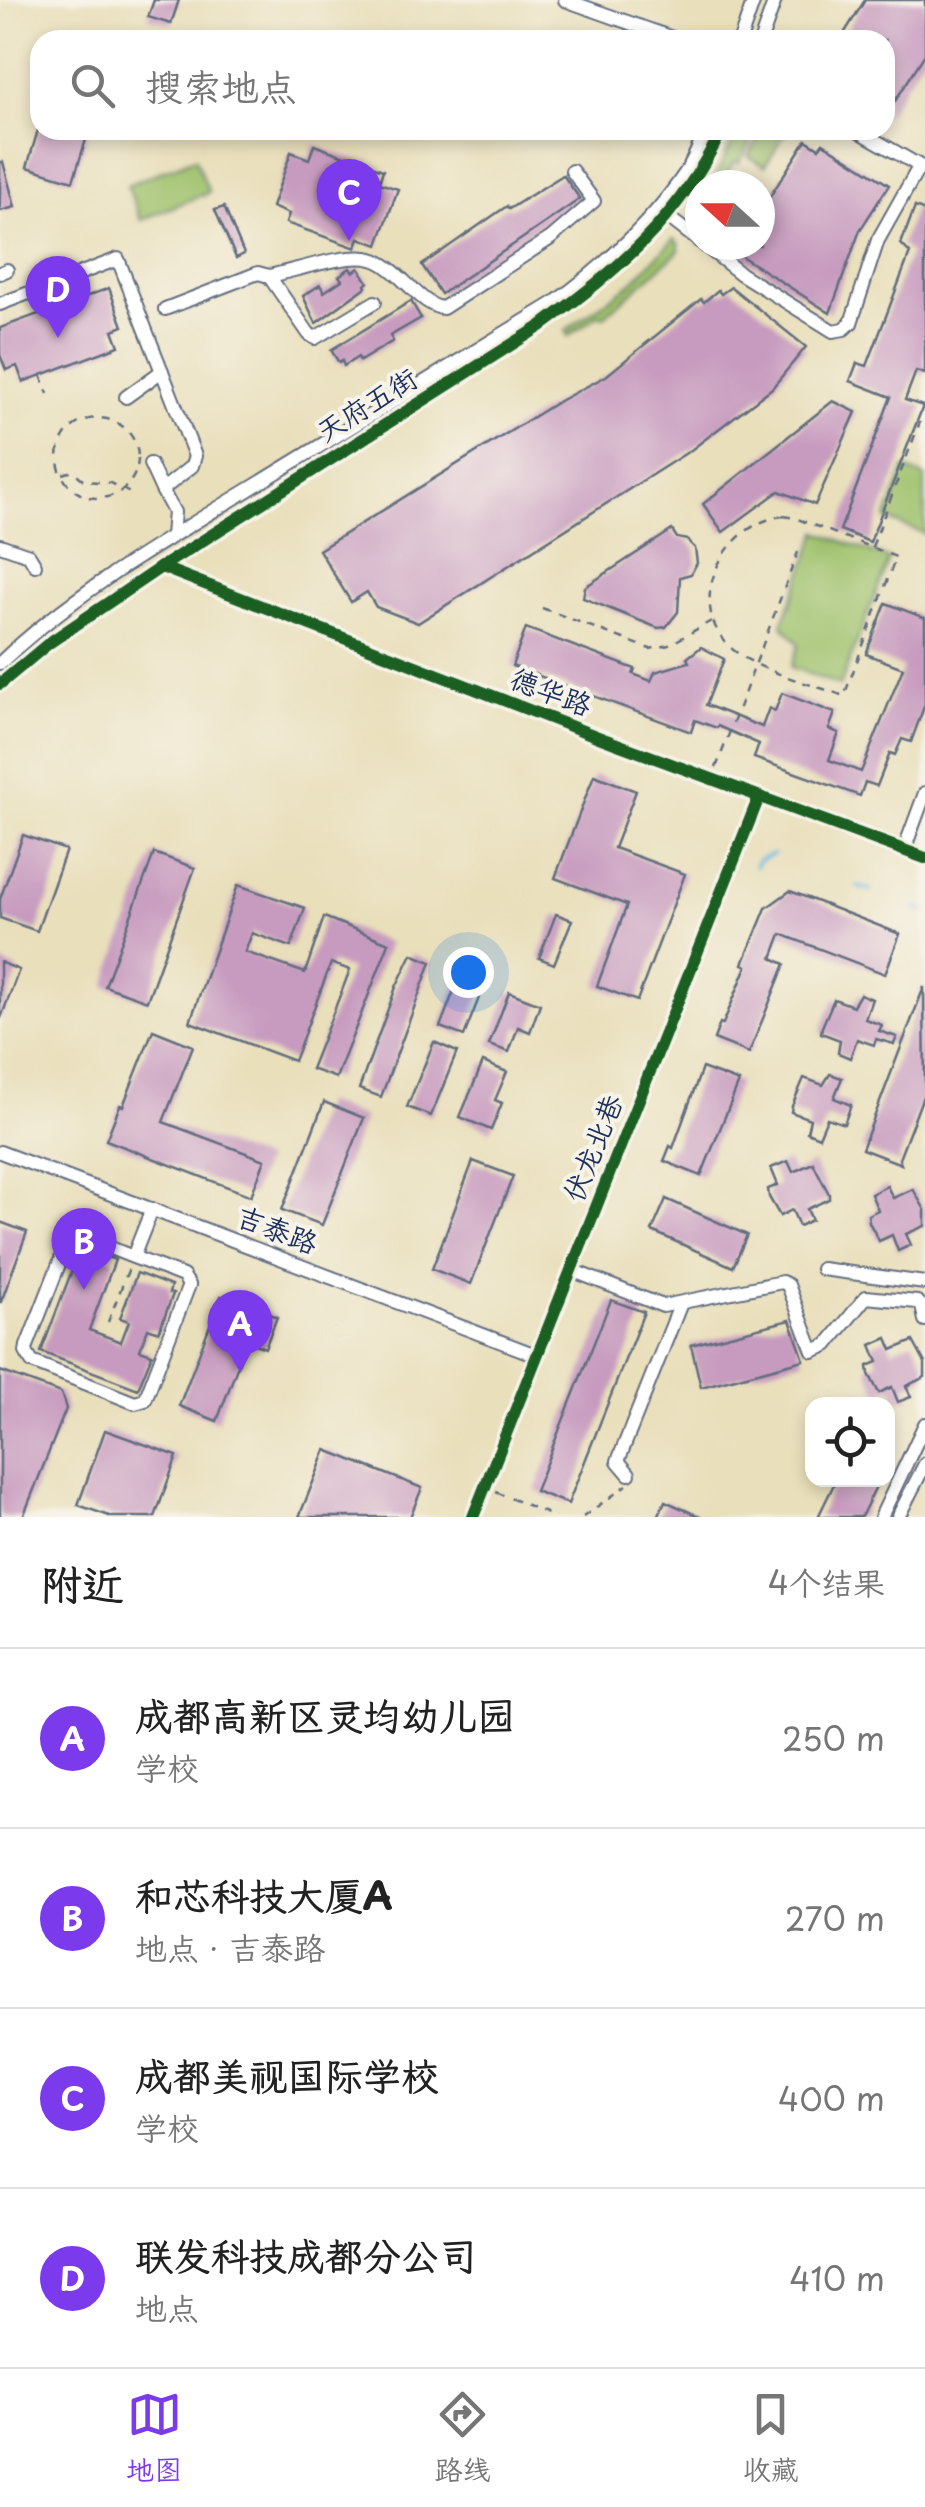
<!DOCTYPE html>
<html lang="zh">
<meta charset="utf-8">
<style>
:root{--surface:#fff;--page:#f6f6f6;--text:#222;--muted:#767676;--line:#e0e0e0;--accent:#7c3aed}
body{margin:0;font-family:"Playpen Sans","LXGW WenKai TC",sans-serif;background:var(--page);color:var(--text)}
.controls{position:absolute;right:30px;bottom:30px;display:grid;overflow:hidden;border-radius:20px;box-shadow:0 5px 15px #0003}
.controls button{width:90px;height:90px;display:grid;place-items:center;padding:0;border:0;border-bottom:2px solid var(--line);background:var(--surface);color:var(--text);font:50px sans-serif}
.compass{position:absolute;left:685px;top:170px;width:90px;height:90px;border-radius:50%;background:var(--surface);box-shadow:0 5px 15px #0003;rotate:291deg}
.you{position:absolute;left:468px;top:972px;width:35px;height:35px;margin:-25px;border:8px solid #fff;border-radius:50%;background:#1a73e8;box-shadow:0 0 0 15px #1a73e833}
.badge{display:grid;place-items:center;width:65px;height:65px;border-radius:50%;background:var(--accent);color:#fff;font-size:32px;font-weight:700}
.pin{position:absolute;translate:-50% -82px;filter:drop-shadow(0 2px 5px #0008)}
.pin::after{content:'';position:absolute;top:52px;width:35px;height:30px;background:inherit;clip-path:polygon(0 0,100% 0,50% 100%)}
.list{margin:0;padding:0;list-style:none}
h2{display:flex;justify-content:space-between;align-items:center;height:130px;margin:0;padding:0 40px;font-size:42px}
h2 small{font-size:32px;font-weight:400;color:var(--muted)}
.list li{display:grid;grid-template-columns:65px 1fr auto;gap:30px;align-items:center;box-sizing:border-box;height:180px;padding:0 40px;border-top:2px solid var(--line)}
.list b{display:block;font-size:38px;white-space:nowrap}
.list p{margin:0;font-size:32px;white-space:nowrap;color:var(--muted)}
.list em{font-size:32px;font-style:normal;color:var(--muted)}
.icon{flex:none;width:55px;height:55px;fill:none;stroke:currentColor;stroke-width:2;stroke-linecap:round;stroke-linejoin:round}
.map{position:relative;flex:none;width:925px;height:1517px;overflow:hidden}
.search{position:absolute;background:var(--surface);box-shadow:0 5px 15px #0003;left:30px;right:30px;top:30px;height:110px;display:flex;align-items:center;gap:25px;box-sizing:border-box;padding:0 35px;border-radius:30px;color:var(--muted);font-size:38px}
.sheet{height:850px;background:var(--surface)}
nav{display:flex;justify-content:space-around;align-items:center;box-sizing:border-box;height:140px;border-top:2px solid var(--line);background:var(--surface);font-size:28px;color:var(--muted)}
nav a{display:grid;justify-items:center;gap:5px}
nav .on{color:var(--accent)}
.map>svg:first-child{display:block}
.green{fill:#9ec16b;stroke:#5c7864;stroke-width:2.5}
.lines{fill:none;stroke-linecap:round;stroke-linejoin:round}
.stream{stroke:#60b4dc;stroke-width:4}
.building{fill:#c79bbf}
.minor-casing{stroke:#636d7f;stroke-width:16}
.path{stroke:#636d7f;stroke-width:2.5;stroke-dasharray:8 8;stroke-linecap:butt}
.minor{stroke:#fff;stroke-width:12}
.cycleway-casing{stroke:#f7f3e8;stroke-width:19}
.cycleway{stroke:#1b5e20;stroke-width:12}
.labels{text-anchor:middle;stroke-width:8;stroke-linejoin:round;paint-order:stroke}
.street-label{font-size:28px;fill:#1b2f5e;stroke:#f7f3e8}
</style>
<div class="map">
<svg width="925" height="1517" viewBox="0 0 925 1517">
<rect width="100%" height="100%" fill="#f7f3e8"/>
<filter id="ink" filterUnits="userSpaceOnUse"><feTurbulence type="fractalNoise" baseFrequency=".01" numOctaves="2"/><feDisplacementMap in="SourceGraphic" scale="20" xChannelSelector="R" yChannelSelector="G"/><feConvolveMatrix kernelMatrix="1 2 1 2 8 2 1 2 1" color-interpolation-filters="sRGB"/></filter>
<filter id="wash" filterUnits="userSpaceOnUse"><feTurbulence type="fractalNoise" baseFrequency=".0048" numOctaves="4" result="noise"/><feDisplacementMap in="SourceGraphic" scale="40" xChannelSelector="R" yChannelSelector="G"/><feGaussianBlur stdDeviation="2.25" result="paint"/><feColorMatrix in="noise" values="0 0 0 0 0 0 0 0 0 0 0 0 0 0 0 0 0 1.4 0 .05"/><feComposite in="paint" operator="in"/></filter>
<g filter="url(#wash)">
<rect width="100%" height="100%" fill="#e9dfbb"/>
<g class="green">
<path d="M739,130L755,135L739,163L734,161L720,185H711Z"/>
<path d="M764,130H787L765,166L748,156Z"/>
<path d="M195,158L209,192L141,220L127,185Z"/>
<path d="M674,239L679,244V251L603,317L599,314L568,336L566,330L629,285Z"/>
<path d="M905,469L925,477V534L886,519Z"/>
<path d="M818,532L889,559L840,686L791,667L799,644L782,625Z"/>
</g>
<g class="lines">
<g class="stream">
<path d="M755,866L759,860L773,854"/>
<path d="M858,886L870,890"/>
<path d="M916,908L925,911"/>
</g>
</g>
<g id="blocks">
<g class="building">
<path d="M154,0H179L171,24L148,17Z"/>
<path d="M865,0H925V54L885,117V40H840Z"/>
<path d="M38,130H89L73,181L27,167Z"/>
<path d="M806,140L819,148L823,143L889,185L860,230L830,313L738,254L741,245H760V212Z"/>
<path d="M314,145L383,170L379,183L398,189L378,245L359,238L356,248L286,223L289,214L272,207L291,152L309,159Z"/>
<path d="M0,162H3L15,207L0,211Z"/>
<path d="M563,175L580,199L441,294L422,265L507,206L509,209Z"/>
<path d="M224,207L244,254L236,258L215,210Z"/>
<path d="M915,207L925,211V374L916,371L905,400L923,406L870,542L840,530L891,397L850,381L857,363L867,366L910,253L901,244Z"/>
<path d="M350,268L353,272L359,268L368,282L365,285L366,287L316,323L303,296L320,285L324,292L342,280L339,276Z"/>
<path d="M731,287L806,347L772,388L691,450L418,623L376,607L367,592L351,602L319,550L554,404L606,376L701,299L704,302L718,290L721,294Z"/>
<path d="M109,288L123,326L113,330L119,346L23,382L17,366L6,370L0,355V328Z"/>
<path d="M411,301L421,318L390,336L393,341L360,361L358,357L344,366L342,361L339,363L331,350Z"/>
<path d="M833,401L856,412L815,505L779,491L723,532L703,504Z"/>
<path d="M672,530L677,538L687,540L695,548L697,563L691,574L680,577L678,612L666,627L658,628L583,598L585,587Z"/>
<path d="M886,603L925,618V704L911,742L902,739L895,755L890,753L877,786L865,782L860,796L754,758L759,744L718,726L717,728L695,720L691,732L512,666L526,628L635,669L633,674L651,681L655,672L689,662L687,658L701,647L724,659L706,705L762,727L769,708L775,711L782,693L835,713L829,729L839,733L829,760L861,772L903,668L866,654Z"/>
<path d="M594,775L636,791L614,848L685,874L637,1001L597,986L627,905L555,878Z"/>
<path d="M23,835L66,850L37,931L0,918V899Z"/>
<path d="M154,853L195,868L147,1001L105,986Z"/>
<path d="M238,885L305,908L291,947L252,933L245,952L305,973L324,917L389,943L336,1078L311,1069L350,970L331,963L294,1061L190,1022Z"/>
<path d="M790,891L900,934L885,974L781,934L772,958L785,964L749,1053L714,1039L720,1023L723,1024L747,966L743,964L766,908Z"/>
<path d="M556,914L572,920L554,964L539,958Z"/>
<path d="M412,954L431,962L381,1097L359,1089L396,987Z"/>
<path d="M0,962L19,970L1,1018H0Z"/>
<path d="M462,970L486,980L464,1036L440,1027Z"/>
<path d="M924,987L925,1091L899,1159L901,1164L862,1149Z"/>
<path d="M509,992L540,1004L530,1032L518,1027L509,1052L489,1045Z"/>
<path d="M860,994L872,999L865,1019L882,1025L879,1031L897,1037L894,1044L876,1039L874,1045L857,1039L850,1058L838,1053L840,1040L821,1033L822,1027L834,999L853,1006Z"/>
<path d="M153,1030L193,1046L163,1122L265,1160L251,1196L106,1140L120,1105L123,1106Z"/>
<path d="M434,1042L457,1052L431,1116L407,1107Z"/>
<path d="M483,1062L507,1072L495,1100L502,1103L491,1130L460,1117Z"/>
<path d="M702,1068L739,1082L701,1176L664,1161L670,1146L673,1148Z"/>
<path d="M830,1074L842,1078L834,1098L851,1105L844,1124L827,1118L819,1137L807,1132L810,1119L791,1112L792,1106L804,1078L823,1085Z"/>
<path d="M324,1102L364,1118L322,1225L282,1210Z"/>
<path d="M473,1161L513,1176L471,1284L432,1269Z"/>
<path d="M788,1161L793,1172L813,1163L829,1194V1199L807,1209L812,1220L799,1226L792,1210L780,1216L769,1197L768,1189L778,1185L771,1168Z"/>
<path d="M887,1186L893,1198L913,1189L925,1210V1226L906,1234L911,1245L898,1251L892,1235L879,1241L869,1222L868,1215L878,1210L871,1194Z"/>
<path d="M666,1199L747,1235L733,1267L652,1231Z"/>
<path d="M0,1222L27,1232L1,1302H0Z"/>
<path d="M84,1248L115,1260L89,1330L121,1342L129,1321L120,1318L137,1273L171,1286L169,1293L173,1294L159,1332L148,1328L140,1350L152,1354L138,1389L41,1352L80,1249Z"/>
<path d="M221,1296L277,1317L265,1348L247,1341L217,1421L179,1406Z"/>
<path d="M611,1300L644,1312L568,1504L535,1491Z"/>
<path d="M790,1320L804,1360L701,1387L691,1345Z"/>
<path d="M887,1338L892,1350L913,1341L925,1363V1377L906,1386L911,1397L898,1402L892,1387L879,1393L869,1374L868,1366L878,1362L871,1345Z"/>
<path d="M0,1371L61,1393L66,1409L23,1517H0Z"/>
<path d="M105,1430L177,1456L155,1517H112L78,1505Z"/>
<path d="M326,1450L422,1488L410,1517H299Z"/>
<path d="M836,1480H879L861,1517H818Z"/>
<path d="M665,1501L701,1517H658Z"/>
</g>
</g>
</g>
<g filter="url(#ink)">
<use href="#blocks" fill-opacity="0" stroke="#636d7f" stroke-width="2.5"/>
<g class="lines">
<g class="minor-casing">
<g id="minor">
<path d="M565,0L678,40"/>
<path d="M740,40L754,0"/>
<path d="M761,40L775,0"/>
<path d="M857,130L925,169"/>
<path d="M668,217L700,242"/>
<path d="M704,245L741,274L833,331L844,329L851,323L878,240L919,167"/>
<path d="M0,273L7,270"/>
<path d="M269,276L309,334L315,338L375,302"/>
<path d="M0,304L118,259L195,456L192,466L162,490L174,512L172,536"/>
<path d="M165,309L258,273L269,276C295,271 348,252 372,259C397,265 421,307 443,308L551,238L594,201L572,171"/>
<path d="M126,397L162,371"/>
<path d="M150,464L162,490"/>
<path d="M0,545L29,555L35,565"/>
<path d="M161,567L601,738L925,858"/>
<path d="M0,663C71,595 159,544 243,493C346,430 450,366 554,303C603,267 652,223 686,172C694,160 700,144 706,130"/>
<path d="M0,684L49,643L161,567L541,326C622,266 676,222 722,130"/>
<path d="M904,850L925,793"/>
<path d="M0,1152L536,1355"/>
<path d="M133,1257L183,1276L189,1285L145,1400L135,1403L32,1362L26,1352L27,1346L68,1241L85,1238L133,1257L152,1209"/>
<path d="M822,1269L925,1283"/>
<path d="M571,1270L663,1306L782,1282L788,1285L813,1351L827,1345L866,1297L917,1302L922,1306L925,1320"/>
<path d="M629,1474L618,1461L681,1303"/>
<path d="M473,1517L759,797"/>
<path d="M881,1517L925,1424"/>
<path d="M898,1517L925,1464"/>
</g>
</g>
<g class="path">
<path d="M41,375L48,394"/>
<circle cx="98" cy="458" r="40"/>
<path d="M63,474L73,471L85,481L110,483L134,495"/>
<path d="M783,516L795,518L896,557L844,696C812,684 753,670 729,646C683,600 726,523 783,516Z"/>
<path d="M872,547L920,422"/>
<path d="M542,608L650,649L669,645L713,620"/>
<path d="M716,768L798,552"/>
<path d="M108,1322L129,1268"/>
<path d="M496,1492L555,1517"/>
<path d="M583,1517L627,1485"/>
</g>
<use href="#minor" class="minor"/>
<g class="cycleway-casing">
<g id="cycleway">
<path d="M161,567L601,738L925,858"/>
<path d="M0,684L49,643L161,567L541,326C622,266 676,222 722,130"/>
<path d="M473,1517L759,797"/>
</g>
</g>
<use href="#cycleway" class="cycleway"/>
</g>
</g>
<g class="labels">
<g class="street-label">
<text transform="translate(367 405) rotate(-32)" y="10">天府五街</text>
<text transform="translate(551 692) rotate(21)" y="10">德华路</text>
<text transform="translate(593 1148) rotate(-68)" y="10">伏龙北巷</text>
<text transform="translate(277 1230) rotate(21)" y="10">吉泰路</text>
</g>
</g>
</svg>
<div class="controls">
<button><svg class="icon" aria-label="locate" viewBox="0 0 24 24"><circle cx="12" cy="12" r="6"/><path d="M12 2v4M12 18v4M2 12h4M18 12h4"/></svg></button>
</div>
<svg class="compass" viewBox="-18 -18 36 36"><path d="M0-13l5 13h-10z" fill="#e53935"/><path d="M0 13l5-13h-10z" fill="#767676"/></svg>
<div class="you"></div>
<div class="pin badge" style="left:240px;top:1372px">A</div>
<div class="pin badge" style="left:84px;top:1290px">B</div>
<div class="pin badge" style="left:349px;top:241px">C</div>
<div class="pin badge" style="left:58px;top:338px">D</div>
<div class="search"><svg class="icon" aria-label="search" viewBox="0 0 24 24"><circle cx="10" cy="10" r="6"/><path d="M15 15l6 6"/></svg>搜索地点</div>
</div>
<section class="sheet">
<h2>附近<small>4个结果</small></h2>
<ul class="list">
<li><span class="badge">A</span><div><b>成都高新区灵均幼儿园</b><p>学校</p></div><em>250 m</em></li>
<li><span class="badge">B</span><div><b>和芯科技大厦A</b><p>地点 · 吉泰路</p></div><em>270 m</em></li>
<li><span class="badge">C</span><div><b>成都美视国际学校</b><p>学校</p></div><em>400 m</em></li>
<li><span class="badge">D</span><div><b>联发科技成都分公司</b><p>地点</p></div><em>410 m</em></li>
</ul>
</section>
<nav>
<a class="on"><svg class="icon" aria-label="map" viewBox="0 0 24 24"><path d="M3 6l6-2 6 2 6-2v14l-6 2-6-2-6 2zM9 4v14M15 6v14"/></svg>地图</a>
<a><svg class="icon" aria-label="directions" viewBox="0 0 24 24"><path d="M12 3l9 9-9 9-9-9zM9 14v-3h6M13 9l2 2-2 2"/></svg>路线</a>
<a><svg class="icon" aria-label="saved" viewBox="0 0 24 24"><path d="M7 4h10v16l-5-4-5 4z"/></svg>收藏</a>
</nav>
